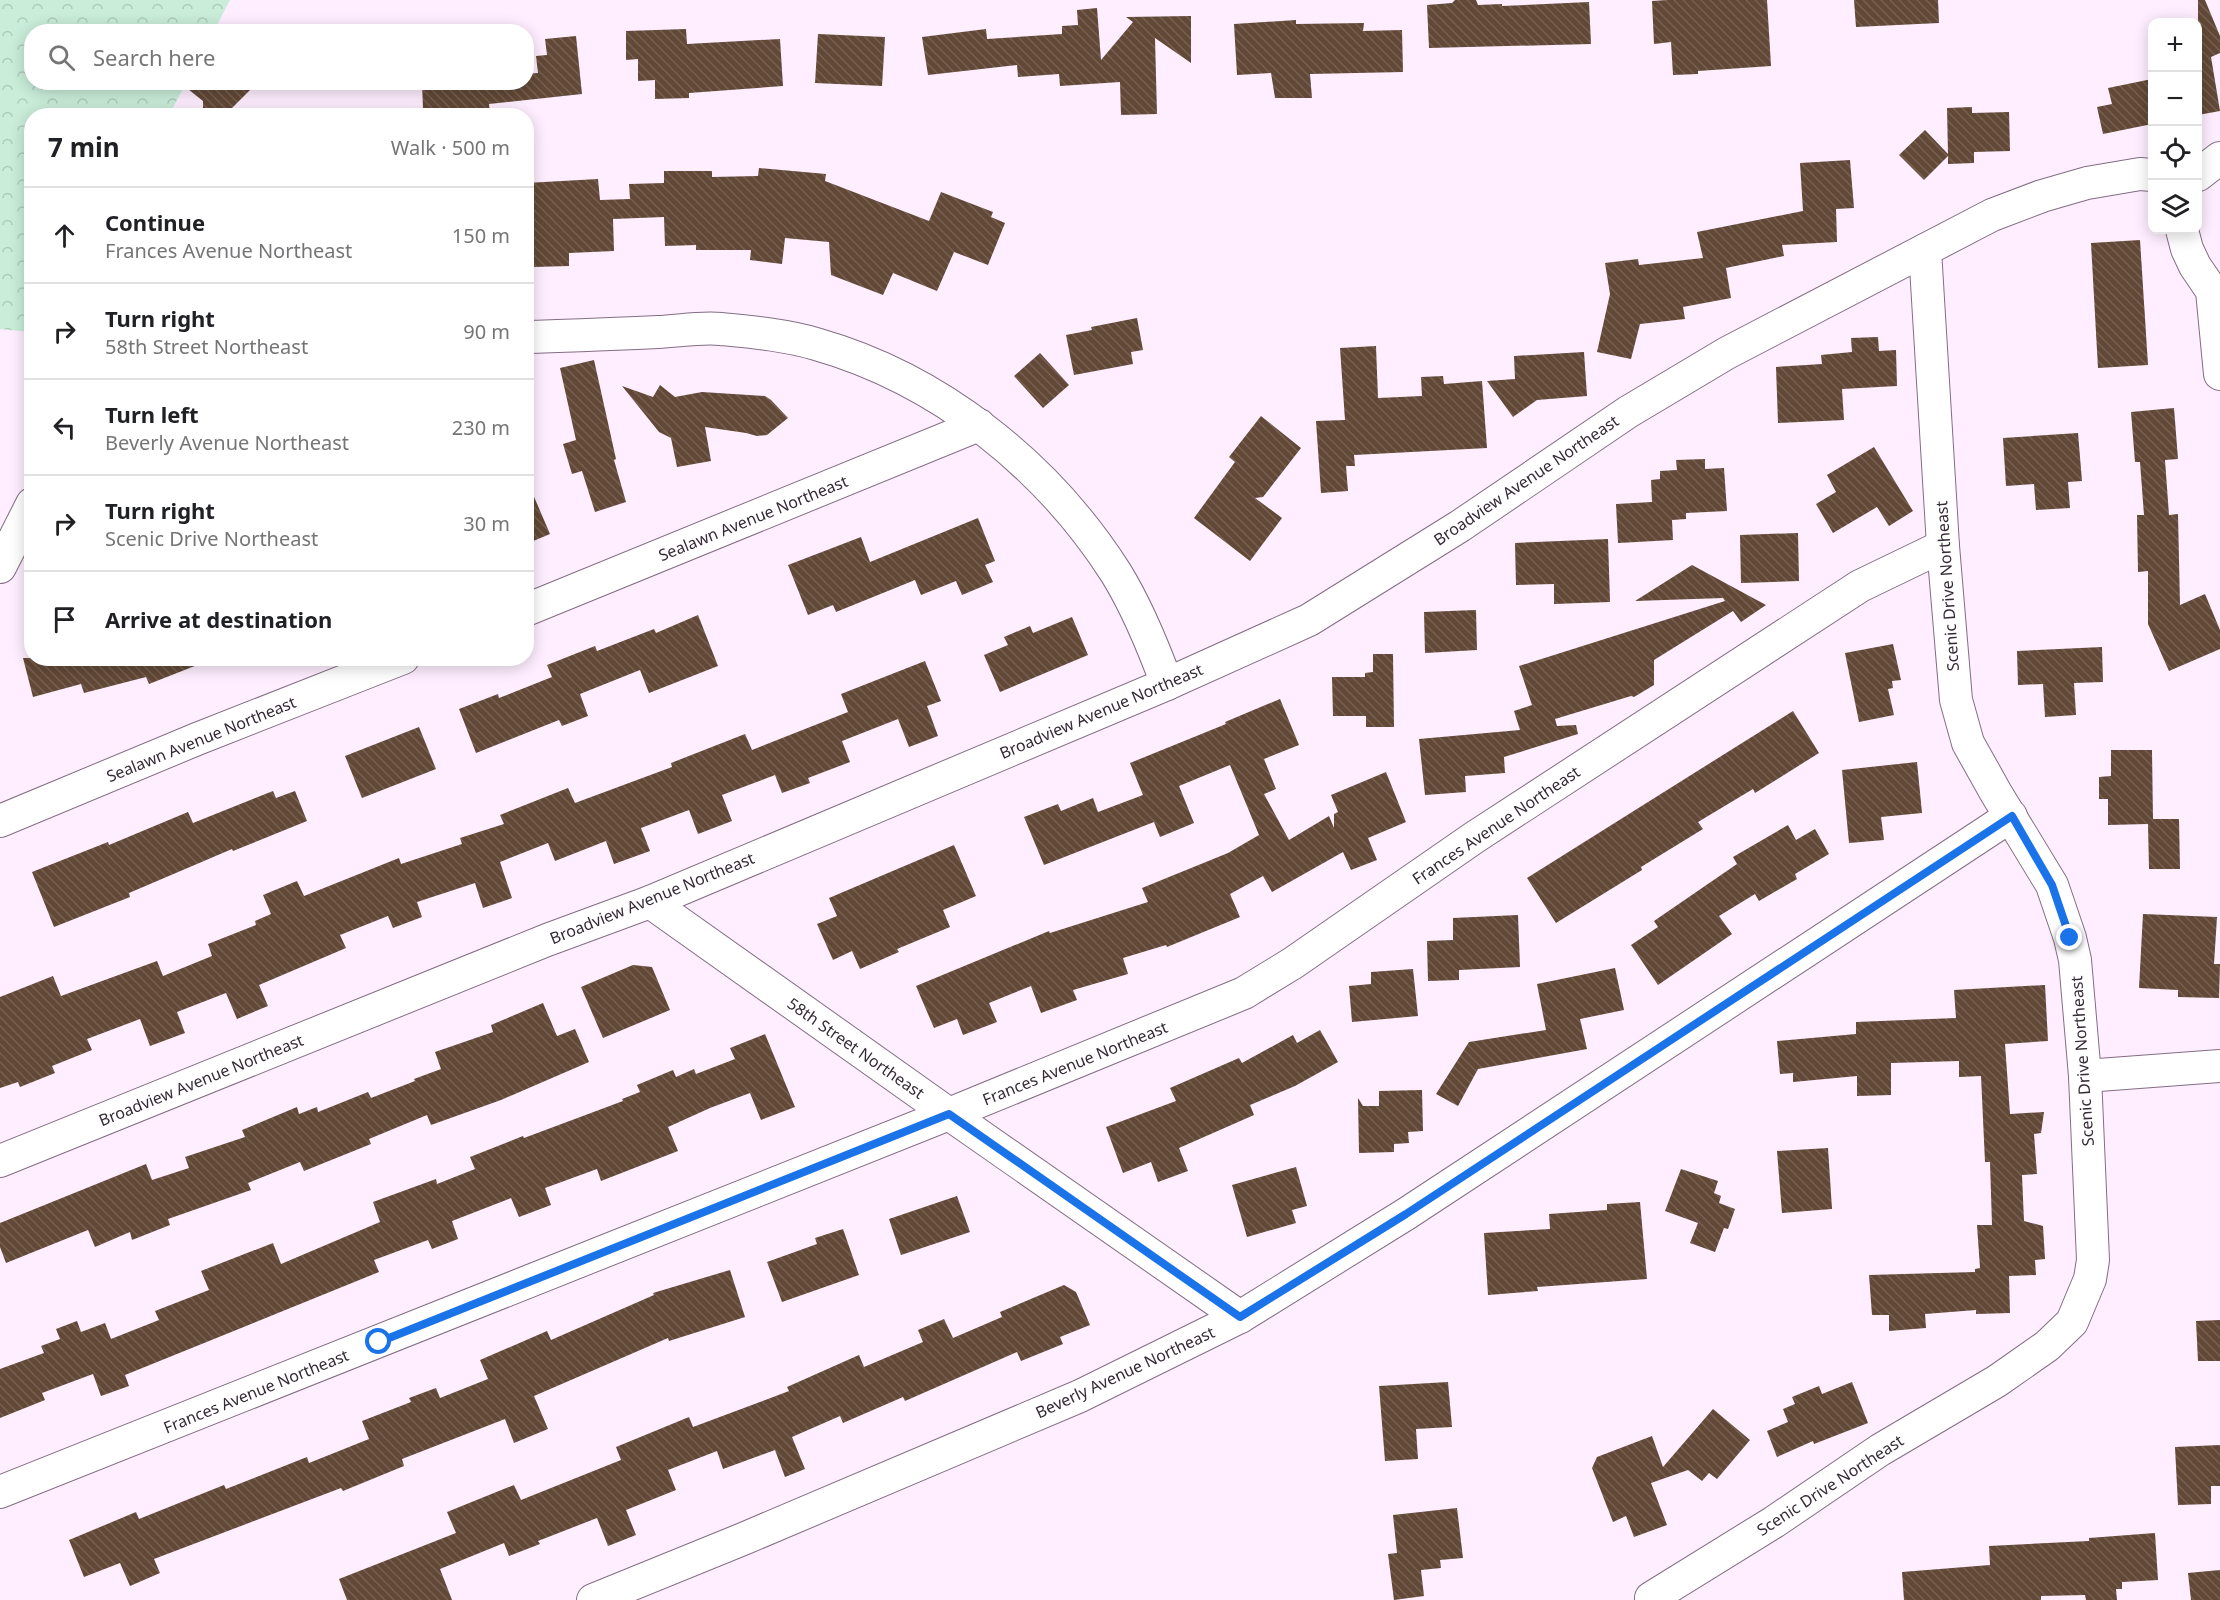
<!DOCTYPE html>
<meta charset="utf-8">
<style>
:root{--surface:#fff;--page:#f2f2f2;--text:#202124;--muted:#757577;--line:#e0e0e0}
body{margin:0;font-family:"Noto Sans",sans-serif;background:var(--page);color:var(--text)}
.controls{position:absolute;right:18px;top:18px;display:grid;overflow:hidden;border-radius:12px;box-shadow:0 3px 15px #0003}
.controls button{width:54px;height:54px;display:grid;place-items:center;padding:0;border:0;border-bottom:2px solid var(--line);background:var(--surface);color:var(--text);font:30px sans-serif}
.stop{position:absolute;width:18px;height:18px;margin:-14px;border:4px solid #1a73e8;border-radius:50%;background:#fff}
.stop.end{background:#1a73e8;border-color:#fff;box-shadow:0 2px 6px #0008}
.list{margin:0;padding:0;list-style:none}
h2{display:flex;justify-content:space-between;align-items:center;height:78px;margin:0;padding:0 24px;font-size:26px}
h2 small{font-size:20px;font-weight:400;color:var(--muted)}
.list li{display:grid;grid-template-columns:39px 1fr auto;gap:18px;align-items:center;box-sizing:border-box;height:96px;padding:0 24px;border-top:2px solid var(--line)}
.list b{display:block;font-size:22px;white-space:nowrap}
.list p{margin:0;font-size:20px;white-space:nowrap;color:var(--muted)}
.list em{font-size:20px;font-style:normal;color:var(--muted)}
.icon{flex:none;width:33px;height:33px;fill:none;stroke:currentColor;stroke-width:2;stroke-linecap:round;stroke-linejoin:round}
.map{position:relative;flex:none;width:2220px;height:1600px;overflow:hidden}
.search{position:absolute;background:var(--surface);box-shadow:0 3px 15px #0003;left:24px;top:24px;width:510px;height:66px;display:flex;align-items:center;gap:15px;box-sizing:border-box;padding:0 21px;border-radius:24px;color:var(--muted);font-size:22px}
.panel{position:absolute;background:var(--surface);box-shadow:0 3px 15px #0003;left:24px;top:108px;width:510px;height:558px;border-radius:24px}
.map>svg:first-child{display:block}
.forest{fill:url(#forest-crowns)}
.building{fill:url(#building-back-hatch)}
.lines{fill:none;stroke-linecap:round;stroke-linejoin:round}
.street-casing{stroke:#846d85;stroke-width:34}
.street{stroke:#fff;stroke-width:32}
.route{stroke:#1a73e8;stroke-width:8}
.labels{text-anchor:middle;stroke-width:6;stroke-linejoin:round;paint-order:stroke}
.street-label{font-size:16px;fill:#352b36;stroke:#fff}
</style>
<div class="map">
<svg width="2220" height="1600" viewBox="0 0 2220 1600">
<defs>
<pattern id="forest-crowns" width="20" height="18" patternUnits="userSpaceOnUse" patternTransform="scale(1.5)"><rect width="20" height="18" fill="#c9edd9"/><path d="M2 6a3 3 0 1 1 6 0M12 15a3 3 0 1 1 6 0" fill="none" stroke="#adcbbb"/></pattern>
<pattern id="building-back-hatch" width="6" height="6" patternUnits="userSpaceOnUse" patternTransform="scale(1.5)"><rect width="6" height="6" fill="#624836"/><path d="M-1 5l2 2M0 0l6 6M5-1l2 2" fill="none" stroke="#756052"/></pattern>
</defs>
<rect width="100%" height="100%" fill="#feeeff"/>
<path class="forest" d="M0,0H230L214,31L32,32V82L186,83L169,115L32,116L31,332L0,329Z"/>
<g class="building">
<path d="M1455,0H1476L1478,5L1502,4V6L1589,2L1591,44L1429,48L1427,5L1452,3Z"/>
<path d="M1667,0H1767L1771,66L1698,71V74L1673,75L1671,42L1654,44L1652,1Z"/>
<path d="M1854,0H1938L1939,23L1856,27Z"/>
<path d="M2198,0H2205L2220,36V53L2211,57L2220,111L2198,115Z"/>
<path d="M1097,8L1101,60L1133,22L1126,17L1191,16V63L1155,38L1157,114L1121,115L1120,82L1060,86L1059,74L1018,77L1017,65L928,75L922,37L986,29L987,39L1062,34V26L1078,25L1077,10Z"/>
<path d="M1296,20V24L1364,23L1363,31L1402,30L1403,72L1310,74L1312,98H1275L1271,73L1237,75L1234,24Z"/>
<path d="M686,29L687,44L780,39L783,86L689,93V98L655,99V80L638,81V59L626,60V31Z"/>
<path d="M818,34L885,37L882,86L815,83Z"/>
<path d="M576,36L582,94L489,104L490,116H437V109H423L422,82H526V74L538,73L536,56L547,55L545,39Z"/>
<path d="M2152,79V124L2103,134L2097,107L2112,104L2108,88Z"/>
<path d="M179,82H258L224,116H203V101Z"/>
<path d="M1972,107V113L2009,112L2010,151L1974,152V163L1948,164V156L1924,180L1899,155L1925,130L1948,154L1947,108Z"/>
<path d="M1850,160L1854,208L1836,209L1837,242L1782,245L1784,256L1726,268L1731,298L1683,307L1685,319L1640,324L1631,359L1597,352L1610,294L1605,263L1638,259L1639,265L1703,258L1697,232L1803,211L1800,163Z"/>
<path d="M759,168L826,174L825,181L929,221L941,192L993,212L991,217L1005,223L988,265L954,252L937,291L893,273L883,295L831,275L829,242L785,238L782,264L750,260L751,250H696V245L665,246L664,217L613,219L614,251L569,253V266L534,267L533,242H526V183L598,179L600,200L630,199L629,184L664,183V171H712V177L758,176Z"/>
<path d="M2140,240L2148,365L2098,368L2091,243Z"/>
<path d="M1137,318L1143,350L1131,352L1133,364L1074,375L1066,335L1092,330L1091,327Z"/>
<path d="M1878,337L1879,351L1896,350L1897,386L1842,389L1844,420L1778,423L1776,367L1822,364L1821,355L1852,352L1851,338Z"/>
<path d="M1376,346L1378,398L1422,396L1421,377L1443,376L1444,384L1482,381L1487,448L1354,455L1355,466H1346L1348,491L1321,493L1316,421L1345,420L1340,348Z"/>
<path d="M1584,352L1587,396L1537,400L1513,417L1487,381L1515,379L1514,356Z"/>
<path d="M1040,353L1069,385L1043,408L1014,376Z"/>
<path d="M594,360L616,459L614,460L626,502L595,512L582,471L572,474L563,444L576,440L560,368Z"/>
<path d="M660,385L675,397L702,392L765,396L771,400L788,418L767,435L757,436L746,433L705,427L711,461L677,467L671,438L659,432L622,386L653,397Z"/>
<path d="M2174,408L2178,459L2165,460L2169,515L2178,514L2180,605L2205,594L2220,630V649L2169,671L2148,624V571L2138,572L2137,515H2144L2140,462H2135L2131,412Z"/>
<path d="M1261,416L1301,448L1263,497L1255,498L1282,518L1250,561L1194,518L1235,462L1229,457Z"/>
<path d="M2078,433L2082,481L2068,482L2070,508L2036,510L2034,484L2006,486L2003,438Z"/>
<path d="M1874,447L1913,511L1889,526L1877,507L1833,533L1816,504L1836,492L1827,475Z"/>
<path d="M1705,459V469L1724,468L1727,511L1686,513V519L1672,520L1673,540L1618,543L1616,504L1652,502L1651,480L1660,479V471L1677,470L1676,460Z"/>
<path d="M526,478L550,534L526,544Z"/>
<path d="M978,518L995,561L985,565L993,582L962,595L956,581L921,595L915,580L836,612L833,605L808,615L788,565L861,537L870,562Z"/>
<path d="M1798,533L1799,581L1741,583L1740,535Z"/>
<path d="M1608,539L1610,602L1554,604V584L1516,585L1515,543Z"/>
<path d="M1692,565L1766,605L1741,622L1733,611L1654,660V685L1634,697L1631,696L1555,719L1557,726L1576,725L1578,734L1504,757L1505,773L1465,776L1466,792L1425,795L1419,739L1520,730L1514,711L1532,705L1519,666L1725,601L1723,598L1635,601Z"/>
<path d="M1476,610L1477,650L1425,653L1424,612Z"/>
<path d="M698,615L718,666L649,693L640,670L580,694L588,716L562,726L559,720L476,753L459,709L498,694L499,698L552,677L547,665L595,646L597,651L654,629L656,633Z"/>
<path d="M1072,617L1088,655L1000,692L984,655L1008,645L1004,637L1030,626L1033,633Z"/>
<path d="M1893,644L1901,680L1892,681L1893,688L1888,689L1894,715L1859,722L1845,653Z"/>
<path d="M2102,647L2103,682L2074,683L2076,715L2045,717L2043,684L2018,685L2017,651Z"/>
<path d="M1373,654H1393L1394,727H1366V716H1333L1332,677H1365V673L1373,672Z"/>
<path d="M23,658H210V660L149,684L146,677L84,693L81,684L33,697Z"/>
<path d="M925,661L941,701L927,706L938,736L909,747L898,719L842,741L850,762L808,778L810,783L782,793L775,775L722,795L732,821L698,834L689,810L641,828L650,851L614,864L606,841L555,861L548,843L500,862L512,898L483,908L475,883L417,902L422,917L393,928L388,916L340,935L346,948L259,985L268,1006L237,1019L226,993L177,1012L185,1033L150,1046L140,1019L87,1039L92,1050L52,1066L55,1073L20,1087L18,1082L0,1088V997L53,976L61,996L157,961L163,976L212,956L208,944L256,925L255,921L271,914L263,895L297,881L304,896L399,858L401,864L462,844L460,838L504,824L500,815L568,788L575,803L672,767L671,763L745,734L752,750L848,712L841,694Z"/>
<path d="M1280,699L1299,745L1264,759L1276,789L1264,794L1289,840L1329,816L1334,828V814L1338,812L1331,795L1386,772L1406,822L1368,838L1377,860L1351,870L1343,852L1272,892L1263,876L1230,894L1240,917L1167,947L1166,945L1123,958L1128,974L1073,990L1077,1000L1041,1013L1031,986L989,1003L997,1022L963,1035L957,1019L934,1028L916,986L1049,931L1050,933L1148,902L1142,888L1228,853L1259,835L1230,765L1179,786L1194,823L1160,837L1154,822L1044,865L1024,817L1058,804L1061,811L1093,798L1098,812L1143,795L1130,763L1226,724L1225,722Z"/>
<path d="M1793,711L1819,753L1755,793L1753,789L1698,822L1703,829L1641,867L1642,870L1556,923L1527,878Z"/>
<path d="M419,727L436,769L362,798L345,756Z"/>
<path d="M2111,750H2152L2153,819H2179L2180,869H2149L2148,824L2108,825V799H2099V777L2111,776Z"/>
<path d="M1917,762L1922,813L1881,817L1884,840L1849,843L1842,770Z"/>
<path d="M273,791L276,798L295,791L307,821L233,851L232,849L129,893L130,897L54,927L32,872L108,842L109,845L188,812L193,823Z"/>
<path d="M1788,825L1796,840L1815,829L1829,854L1795,874L1797,879L1759,901L1755,894L1719,916L1732,934L1658,985L1631,945L1658,927L1654,921L1737,864L1733,857Z"/>
<path d="M954,845L976,896L943,910L950,927L897,949L899,952L860,969L852,951L833,960L817,924L837,916L829,898Z"/>
<path d="M2143,914L2217,917L2214,964H2220L2219,998L2178,997V990L2139,988Z"/>
<path d="M1518,915L1520,967L1459,970V980L1428,981L1427,941L1453,940V918Z"/>
<path d="M633,965L652,967L670,1010L603,1038L581,987Z"/>
<path d="M1615,968L1624,1010L1580,1019L1587,1049L1478,1069L1458,1106L1436,1094L1469,1042L1546,1030L1537,984Z"/>
<path d="M1413,969L1418,1016L1352,1022L1349,986L1371,984V972Z"/>
<path d="M2045,985L2048,1041L2005,1044L2010,1114L2044,1112L2041,1133L2034,1134L2037,1174L2022,1175L2024,1221L2043,1226L2045,1259L2035,1260L2036,1275L2009,1276L2010,1313L1976,1314V1310L1925,1314L1926,1328L1889,1331V1315H1872L1869,1275L1975,1272V1269L1980,1268L1977,1225H1992L1990,1162H1985L1981,1076L1959,1077V1061L1891,1063V1095L1857,1096V1076L1793,1082V1073L1780,1074L1777,1041L1856,1034V1022L1956,1018L1954,990Z"/>
<path d="M543,1003L557,1036L575,1029L589,1062L501,1100L431,1125L427,1115L369,1139L371,1144L304,1171L300,1162L248,1183L251,1190L168,1219L170,1225L132,1240L130,1232L95,1247L88,1230L6,1263L0,1247V1223L146,1164L152,1180L189,1168L185,1157L245,1137L242,1130L297,1107L299,1114L317,1107L318,1112L368,1092L371,1098L415,1081L414,1079L441,1069L435,1052L493,1032L491,1025Z"/>
<path d="M1320,1030L1338,1062L1295,1086L1250,1105L1254,1115L1179,1148L1188,1171L1158,1182L1151,1162L1123,1173L1106,1127L1176,1101L1170,1088L1239,1058L1242,1063L1293,1035L1297,1043Z"/>
<path d="M765,1034L795,1107L761,1120L750,1093L710,1108L668,1127L678,1151L601,1181L597,1169L545,1188L551,1205L519,1217L511,1198L452,1221L458,1239L432,1249L428,1240L374,1260L379,1272L125,1375L129,1386L101,1396L93,1374L42,1393L45,1400L0,1418V1369L44,1353L41,1346L60,1339L56,1329L77,1321L81,1332L105,1323L111,1339L159,1320L155,1311L209,1290L201,1271L273,1243L281,1264L380,1222L373,1202L436,1179L437,1184L475,1169L470,1157L523,1136L524,1138L623,1101L622,1099L640,1092L637,1085L673,1070L676,1077L694,1069L696,1074L735,1059L730,1048Z"/>
<path d="M1422,1090L1423,1131L1408,1132L1409,1143L1394,1144V1152L1359,1153L1358,1098L1363,1106H1379V1091Z"/>
<path d="M1828,1148L1832,1209L1782,1213L1777,1151Z"/>
<path d="M1296,1167L1307,1206L1292,1210L1296,1223L1247,1237L1232,1185Z"/>
<path d="M1681,1169L1718,1181L1714,1193L1721,1196L1719,1203L1735,1209L1728,1229L1724,1228L1715,1252L1690,1243L1698,1223L1665,1211Z"/>
<path d="M957,1196L970,1232L901,1255L889,1219Z"/>
<path d="M1640,1202L1647,1279L1537,1287L1538,1291L1488,1295L1484,1233L1550,1229L1549,1214L1607,1210V1204Z"/>
<path d="M843,1229L859,1275L782,1302L767,1262L817,1244L815,1238Z"/>
<path d="M730,1270L745,1317L669,1341L668,1338L534,1396L548,1429L514,1443L505,1419L402,1459L404,1466L343,1491L341,1488L154,1559L160,1573L130,1586L120,1563L84,1577L69,1540L136,1512L139,1519L224,1485L226,1489L307,1457L309,1463L369,1439L362,1421L411,1402L409,1398L436,1388L440,1398L488,1379L480,1360L547,1331L551,1340L654,1295L653,1293Z"/>
<path d="M1064,1285L1076,1292L1090,1325L1060,1337L1063,1344L1021,1361L1017,1352L905,1401L903,1397L843,1423L840,1416L792,1437L805,1469L785,1477L775,1450L723,1469L717,1451L668,1470L676,1490L626,1510L636,1535L608,1546L597,1518L538,1541L540,1544L509,1556L504,1543L440,1569L452,1600H347L339,1579L456,1533L447,1512L514,1485L521,1500L621,1460L616,1447L689,1417L693,1427L789,1391L787,1387L859,1355L864,1367L923,1342L918,1330L944,1319L953,1338L1002,1317L1000,1312Z"/>
<path d="M2220,1320V1361H2198L2196,1321Z"/>
<path d="M1448,1382L1452,1427L1416,1429L1418,1459L1385,1461L1379,1386Z"/>
<path d="M1852,1382L1868,1423L1814,1444L1813,1441L1777,1457L1767,1431L1788,1422L1783,1409L1795,1404L1792,1397L1819,1386L1822,1394Z"/>
<path d="M1713,1409L1750,1440L1717,1479L1709,1473L1702,1481L1688,1470L1651,1483L1667,1525L1634,1537L1626,1516L1613,1522L1592,1468L1597,1457L1652,1436L1663,1467Z"/>
<path d="M2220,1445V1486H2211V1504L2178,1505L2175,1447Z"/>
<path d="M1457,1508L1463,1558L1440,1560L1441,1568L1421,1570L1424,1596L1394,1600L1388,1554L1397,1553L1393,1515Z"/>
<path d="M2155,1533L2158,1580L2122,1582V1589H2116L2117,1600H2086L2085,1595L2041,1596V1600H1904L1902,1572L1990,1565L1989,1546L2089,1541V1538Z"/>
<path d="M2220,1570V1600H2191L2188,1573Z"/>
</g>
<g class="lines">
<g class="street-casing">
<g id="street">
<path d="M2198,175L2220,158"/>
<path d="M2182,230L2187,249L2195,266L2212,291L2220,374"/>
<path d="M526,337C570,336 614,334 658,332C679,331 701,327 721,329C752,332 786,335 816,344C939,379 1047,465 1116,573C1137,607 1153,646 1167,684"/>
<path d="M0,567L32,504"/>
<path d="M526,610L979,425"/>
<path d="M0,821L197,739L403,658"/>
<path d="M650,902L949,1114L1240,1317"/>
<path d="M2085,1076L2220,1066"/>
<path d="M0,1161L547,940L650,902L1167,684L1309,620L1460,526L1628,412L1727,353L1992,215L2042,196L2087,183L2140,174L2152,175"/>
<path d="M0,1492L949,1114L1244,993L1293,963L1475,837L1860,586L1943,546"/>
<path d="M1651,1598L1774,1522L1880,1450L1997,1381L2047,1346L2072,1322L2090,1279L2093,1260L2085,1076L2075,960L2070,938L2052,885L1996,793L1968,743L1956,700L1943,546L1925,250"/>
<path d="M593,1600L743,1539L1080,1396L1240,1317L1406,1214L2011,816"/>
</g>
</g>
<use href="#street" class="street"/>
</g>
<g class="lines">
<path class="route" d="M379,1342L949,1114L1240,1317L1406,1214L2012,816L2052,885L2070,938"/>
</g>
<g class="labels">
<g class="street-label">
<text transform="translate(1526 480) rotate(-34)" y="6">Broadview Avenue Northeast</text>
<text transform="translate(753 518) rotate(-22)" y="6">Sealawn Avenue Northeast</text>
<text transform="translate(1947 586) rotate(-94)" y="6">Scenic Drive Northeast</text>
<text transform="translate(1101 711) rotate(-23)" y="6">Broadview Avenue Northeast</text>
<text transform="translate(201 739) rotate(-22)" y="6">Sealawn Avenue Northeast</text>
<text transform="translate(1496 825) rotate(-34)" y="6">Frances Avenue Northeast</text>
<text transform="translate(652 898) rotate(-22)" y="6">Broadview Avenue Northeast</text>
<text transform="translate(856 1048) rotate(35)" y="6">58th Street Northeast</text>
<text transform="translate(2082 1061) rotate(-94)" y="6">Scenic Drive Northeast</text>
<text transform="translate(1075 1063) rotate(-22)" y="6">Frances Avenue Northeast</text>
<text transform="translate(201 1080) rotate(-22)" y="6">Broadview Avenue Northeast</text>
<text transform="translate(1125 1372) rotate(-25)" y="6">Beverly Avenue Northeast</text>
<text transform="translate(256 1391) rotate(-22)" y="6">Frances Avenue Northeast</text>
<text transform="translate(1830 1485) rotate(-33)" y="6">Scenic Drive Northeast</text>
</g>
</g>
</svg>
<div class="controls">
<button>+</button>
<button>−</button>
<button><svg class="icon" aria-label="locate" viewBox="0 0 24 24"><circle cx="12" cy="12" r="6"/><path d="M12 2v4M12 18v4M2 12h4M18 12h4"/></svg></button>
<button><svg class="icon" aria-label="layers" viewBox="0 0 24 24"><path d="M12 4l9 5-9 5-9-5zM3 14l9 5 9-5"/></svg></button>
</div>
<div class="stop" style="left:379px;top:1342px"></div>
<div class="stop end" style="left:2070px;top:938px"></div>
<div class="search"><svg class="icon" aria-label="search" viewBox="0 0 24 24"><circle cx="10" cy="10" r="6"/><path d="M15 15l6 6"/></svg>Search here</div>
<section class="panel">
<h2>7 min<small>Walk · 500 m</small></h2>
<ul class="list">
<li><svg class="icon" aria-label="ahead" viewBox="0 0 24 24"><path d="M12 20V5M6 11l6-6 6 6"/></svg><div><b>Continue</b><p>Frances Avenue Northeast</p></div><em>150 m</em></li>
<li><svg class="icon" aria-label="right" viewBox="0 0 24 24"><path d="M7 20v-9h11M14 6l5 5-5 5"/></svg><div><b>Turn right</b><p>58th Street Northeast</p></div><em>90 m</em></li>
<li><svg class="icon" aria-label="left" viewBox="0 0 24 24"><path d="M17 20v-9H6M10 6l-5 5 5 5"/></svg><div><b>Turn left</b><p>Beverly Avenue Northeast</p></div><em>230 m</em></li>
<li><svg class="icon" aria-label="right" viewBox="0 0 24 24"><path d="M7 20v-9h11M14 6l5 5-5 5"/></svg><div><b>Turn right</b><p>Scenic Drive Northeast</p></div><em>30 m</em></li>
<li><svg class="icon" aria-label="arrive" viewBox="0 0 24 24"><path d="M6 21V4h12l-3 4 3 4H6"/></svg><div><b>Arrive at destination</b></div></li>
</ul>
</section>
</div>
